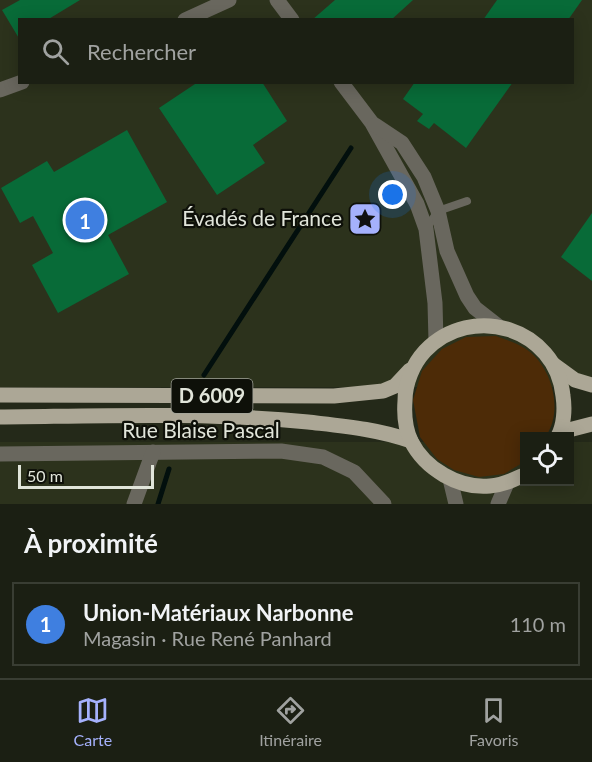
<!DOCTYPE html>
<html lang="fr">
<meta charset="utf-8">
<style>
:root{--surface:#1b1f13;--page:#24271c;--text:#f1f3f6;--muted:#a0a2a0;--line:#393d33;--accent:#a5b1fc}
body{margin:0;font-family:Lato,sans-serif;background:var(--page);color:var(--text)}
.controls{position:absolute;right:18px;bottom:18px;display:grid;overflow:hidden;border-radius:0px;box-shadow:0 3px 15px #0003}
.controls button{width:54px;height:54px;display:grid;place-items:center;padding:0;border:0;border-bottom:2px solid var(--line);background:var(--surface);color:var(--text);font:30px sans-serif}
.scale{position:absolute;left:18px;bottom:15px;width:136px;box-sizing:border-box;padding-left:6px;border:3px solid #e1e5da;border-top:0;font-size:16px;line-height:21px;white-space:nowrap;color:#e1e5da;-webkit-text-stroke:4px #0e1009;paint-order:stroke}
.you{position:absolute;left:393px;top:195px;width:21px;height:21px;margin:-15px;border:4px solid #fff;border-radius:50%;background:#1a73e8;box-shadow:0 0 0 9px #1a73e833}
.badge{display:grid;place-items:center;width:39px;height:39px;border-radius:50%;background:var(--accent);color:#fff;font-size:20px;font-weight:700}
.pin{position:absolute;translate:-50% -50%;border:3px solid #fff;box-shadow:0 2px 6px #0006}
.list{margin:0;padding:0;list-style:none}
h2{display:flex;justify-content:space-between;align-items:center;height:78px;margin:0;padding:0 24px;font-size:26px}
h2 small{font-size:20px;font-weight:400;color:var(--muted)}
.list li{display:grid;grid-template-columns:39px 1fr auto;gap:18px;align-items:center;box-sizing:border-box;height:84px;margin:0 12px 12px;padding:0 12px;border:2px solid var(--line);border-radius:0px}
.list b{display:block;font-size:22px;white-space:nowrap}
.list p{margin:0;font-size:20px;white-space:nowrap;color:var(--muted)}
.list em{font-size:20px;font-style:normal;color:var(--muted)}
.icon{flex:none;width:33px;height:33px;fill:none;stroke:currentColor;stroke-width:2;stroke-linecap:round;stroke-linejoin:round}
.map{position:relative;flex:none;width:592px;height:504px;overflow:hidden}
.search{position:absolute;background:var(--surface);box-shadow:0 3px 15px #0003;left:18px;right:18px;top:18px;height:66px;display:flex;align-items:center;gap:15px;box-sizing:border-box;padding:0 21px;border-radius:0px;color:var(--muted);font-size:22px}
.sheet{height:174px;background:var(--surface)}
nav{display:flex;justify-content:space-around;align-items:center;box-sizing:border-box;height:84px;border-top:2px solid var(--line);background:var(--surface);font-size:16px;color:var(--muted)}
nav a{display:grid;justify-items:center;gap:3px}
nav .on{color:var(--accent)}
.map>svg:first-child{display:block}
.built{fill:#2c321c;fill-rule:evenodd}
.green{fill:#4d2b07}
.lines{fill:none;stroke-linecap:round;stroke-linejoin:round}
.stream{stroke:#020f0d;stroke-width:5}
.building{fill:#086b38}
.lane{stroke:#69675e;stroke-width:8}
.street{stroke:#69675e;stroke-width:15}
.primary{stroke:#aca796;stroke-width:15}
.labels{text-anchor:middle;stroke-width:4.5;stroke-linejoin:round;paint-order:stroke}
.shield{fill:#0e1009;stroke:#a2a59b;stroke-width:1.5}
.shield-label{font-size:20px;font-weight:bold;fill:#e1e5da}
.poi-label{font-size:21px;fill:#e1e5da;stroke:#0e1009;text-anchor:end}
.street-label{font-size:21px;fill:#e1e5da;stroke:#0e1009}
</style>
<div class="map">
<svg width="592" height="504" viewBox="0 0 592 504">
<rect width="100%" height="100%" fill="#242919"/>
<g class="built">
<path d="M0,0H592V387H0ZM20,20H572V82H20Z"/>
<path d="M0,442H524V482H570V442H592V504H0Z"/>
</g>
<path class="green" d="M496,336C506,340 521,344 530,352C553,371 563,411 546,436H524V462L504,474L479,477L454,470L437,459L420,437L413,400L422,371L442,349L466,337Z"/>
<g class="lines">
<g class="stream">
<path d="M204,375L351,148"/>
<path d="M158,504L169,469"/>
</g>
</g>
<g class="building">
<path d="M20,0H80L47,20H20V40L2,10Z"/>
<path d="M335,0H413L391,20H312Z"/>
<path d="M497,0H582L568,20H483Z"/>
<path d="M198,82H262L287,121L253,145L265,163L217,195L159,108Z"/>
<path d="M415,82H513L466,148L434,123L429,129L417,121L423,114L403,99Z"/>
<path d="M127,130L167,202L108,235L129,274L58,313L32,265L53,253L33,216L20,223L1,188L47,161L54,172Z"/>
<path d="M592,213V281L561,257Z"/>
</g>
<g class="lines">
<path class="lane" d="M426,229L438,211L467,201"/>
<g class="street">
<path d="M277,0L292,20"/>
<path d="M185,20L229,0"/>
<path d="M341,82L372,123L417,204L426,229L435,303L436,341"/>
<path d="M0,90L22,82"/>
<path d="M375,125L402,143L424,177L438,211L447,251L467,296L475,308L498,326"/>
<path d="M0,454L281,451L323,457L354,472L384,504"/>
<path d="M450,479L456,504"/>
<path d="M134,504L153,452"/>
<path d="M498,504L507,483"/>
</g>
<g class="primary">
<path d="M553,364L575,380L592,385"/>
<path d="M0,395L334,396L383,391L395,386L410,370"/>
<path d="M0,417C102,416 206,412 308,422C342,426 378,429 411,441"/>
<path d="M561,432L592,424"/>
<path d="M524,475C513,480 503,485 490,486C459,489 425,469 411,441C405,428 404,414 405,401C405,383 413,364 425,351C472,302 556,328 563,396C565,409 564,425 558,436"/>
</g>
</g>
<defs>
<g id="sight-square" transform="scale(1.725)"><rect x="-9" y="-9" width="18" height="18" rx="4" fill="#a5b1fc" stroke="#0e1009"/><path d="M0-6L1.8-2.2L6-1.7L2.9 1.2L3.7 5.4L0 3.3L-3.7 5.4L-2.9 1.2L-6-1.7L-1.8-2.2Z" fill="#111"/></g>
</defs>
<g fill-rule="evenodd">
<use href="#sight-square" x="365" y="219"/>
</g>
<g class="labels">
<rect class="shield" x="171.5" y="379" width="81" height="34" rx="4.5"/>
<g class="shield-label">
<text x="212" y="403">D 6009</text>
</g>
<g class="poi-label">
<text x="342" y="226">Évadés de France</text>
</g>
<g class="street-label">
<text x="201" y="438">Rue Blaise Pascal</text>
</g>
</g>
</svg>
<div class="controls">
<button><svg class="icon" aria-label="locate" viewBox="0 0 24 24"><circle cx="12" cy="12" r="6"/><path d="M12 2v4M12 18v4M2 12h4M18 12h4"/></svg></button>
</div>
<div class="scale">50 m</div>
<div class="you"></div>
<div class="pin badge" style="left:85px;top:220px;background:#3f7fe0">1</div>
<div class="search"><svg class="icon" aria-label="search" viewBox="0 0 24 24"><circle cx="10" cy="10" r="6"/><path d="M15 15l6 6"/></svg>Rechercher</div>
</div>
<section class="sheet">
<h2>À proximité<small></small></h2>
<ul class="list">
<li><span class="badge" style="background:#3f7fe0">1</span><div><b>Union-Matériaux Narbonne</b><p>Magasin · Rue René Panhard</p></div><em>110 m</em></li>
</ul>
</section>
<nav>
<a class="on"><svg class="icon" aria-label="map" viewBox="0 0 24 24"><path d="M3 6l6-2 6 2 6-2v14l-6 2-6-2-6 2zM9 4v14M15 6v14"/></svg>Carte</a>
<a><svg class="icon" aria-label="directions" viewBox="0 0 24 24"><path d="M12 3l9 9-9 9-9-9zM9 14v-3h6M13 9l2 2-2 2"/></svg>Itinéraire</a>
<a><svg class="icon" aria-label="saved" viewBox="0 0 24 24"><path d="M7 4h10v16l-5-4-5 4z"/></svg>Favoris</a>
</nav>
